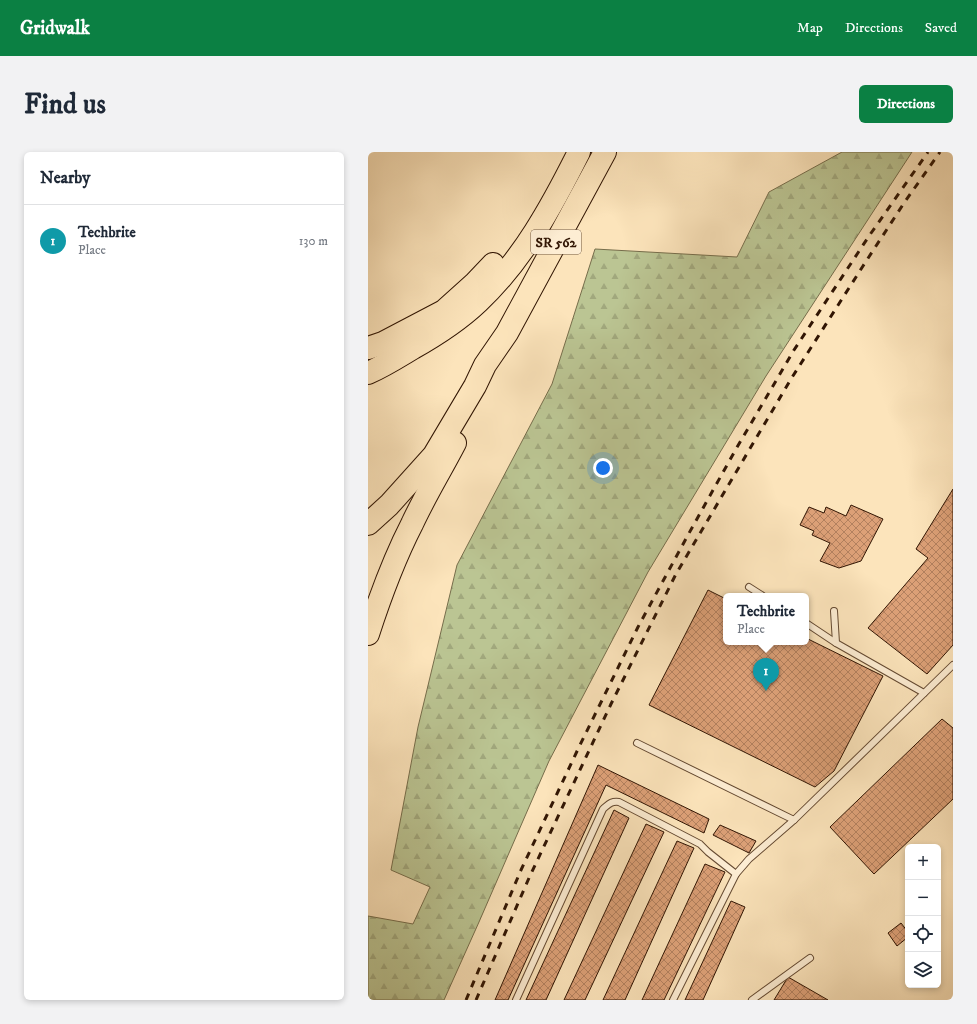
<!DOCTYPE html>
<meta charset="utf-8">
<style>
:root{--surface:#fff;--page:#f2f2f3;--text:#1f2937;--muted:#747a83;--line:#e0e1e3;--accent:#0b8043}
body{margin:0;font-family:"IM FELL DW Pica",serif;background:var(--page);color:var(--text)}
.controls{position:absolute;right:12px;bottom:12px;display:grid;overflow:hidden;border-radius:6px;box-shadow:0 2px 6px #0003}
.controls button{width:36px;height:36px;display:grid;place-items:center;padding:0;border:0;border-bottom:1px solid var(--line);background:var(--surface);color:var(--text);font:20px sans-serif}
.you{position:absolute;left:235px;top:316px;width:14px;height:14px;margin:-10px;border:3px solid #fff;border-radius:50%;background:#1a73e8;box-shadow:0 0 0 6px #1a73e833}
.badge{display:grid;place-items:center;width:26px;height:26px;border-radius:50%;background:var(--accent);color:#fff;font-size:13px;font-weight:700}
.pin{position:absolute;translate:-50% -33px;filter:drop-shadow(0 1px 2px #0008)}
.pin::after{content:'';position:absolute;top:21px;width:14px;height:12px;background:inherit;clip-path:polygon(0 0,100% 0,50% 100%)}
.popup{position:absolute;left:355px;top:441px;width:86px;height:52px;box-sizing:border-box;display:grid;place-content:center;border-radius:6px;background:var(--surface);filter:drop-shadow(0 1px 3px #0005);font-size:13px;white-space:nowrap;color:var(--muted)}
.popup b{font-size:15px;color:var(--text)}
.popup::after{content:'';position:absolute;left:50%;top:100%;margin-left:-8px;border:8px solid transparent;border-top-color:var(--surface)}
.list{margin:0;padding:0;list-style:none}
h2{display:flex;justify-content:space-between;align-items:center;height:52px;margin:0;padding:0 16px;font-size:17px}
h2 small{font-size:13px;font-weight:400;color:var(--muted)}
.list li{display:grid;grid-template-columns:26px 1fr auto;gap:12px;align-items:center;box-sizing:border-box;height:72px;padding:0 16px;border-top:1px solid var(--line)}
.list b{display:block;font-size:15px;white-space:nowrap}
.list p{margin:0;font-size:13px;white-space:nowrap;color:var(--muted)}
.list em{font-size:13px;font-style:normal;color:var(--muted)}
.icon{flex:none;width:22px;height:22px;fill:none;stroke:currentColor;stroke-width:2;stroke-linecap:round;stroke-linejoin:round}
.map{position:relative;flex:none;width:585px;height:848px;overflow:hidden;border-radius:6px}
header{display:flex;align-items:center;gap:24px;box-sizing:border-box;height:56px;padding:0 20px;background:var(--accent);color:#fff}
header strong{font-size:19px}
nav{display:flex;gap:22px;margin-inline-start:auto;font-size:14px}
.intro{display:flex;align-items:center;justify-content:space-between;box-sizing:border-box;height:96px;padding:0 24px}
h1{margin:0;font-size:28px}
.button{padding:10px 18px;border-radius:6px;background:var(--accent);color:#fff;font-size:14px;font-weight:700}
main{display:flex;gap:24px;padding:0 24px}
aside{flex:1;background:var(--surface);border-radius:6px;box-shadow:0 2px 6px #0003}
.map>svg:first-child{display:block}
.forest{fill:url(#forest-firs);stroke:#766d4b}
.building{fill:url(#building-cross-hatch);stroke:#311503}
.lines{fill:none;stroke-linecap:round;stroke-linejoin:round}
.lane-casing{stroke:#644931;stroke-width:8}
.highway-casing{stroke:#311503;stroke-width:24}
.lane{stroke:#fdedd3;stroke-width:6}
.highway{stroke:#fce4bb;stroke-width:22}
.rail{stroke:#311503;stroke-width:3;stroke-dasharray:7 7;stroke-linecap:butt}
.labels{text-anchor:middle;stroke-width:3;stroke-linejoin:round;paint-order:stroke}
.shield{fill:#fdedd3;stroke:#6e5641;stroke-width:1}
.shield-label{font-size:14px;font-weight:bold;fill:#311503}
</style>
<header>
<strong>Gridwalk</strong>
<nav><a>Map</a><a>Directions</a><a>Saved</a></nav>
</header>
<div class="intro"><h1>Find us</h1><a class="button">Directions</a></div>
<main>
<aside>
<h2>Nearby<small></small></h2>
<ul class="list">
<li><span class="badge" style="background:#0f9aa8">1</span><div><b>Techbrite</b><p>Place</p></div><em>130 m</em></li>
</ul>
</aside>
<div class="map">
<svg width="585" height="848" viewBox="0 0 585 848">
<defs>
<pattern id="forest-firs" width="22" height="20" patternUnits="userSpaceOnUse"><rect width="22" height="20" fill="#bbc593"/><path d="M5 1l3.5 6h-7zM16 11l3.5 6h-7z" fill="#a1a87d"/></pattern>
<pattern id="building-cross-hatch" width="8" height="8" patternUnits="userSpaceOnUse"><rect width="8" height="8" fill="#dca077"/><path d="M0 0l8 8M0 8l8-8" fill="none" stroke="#b3815f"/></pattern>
</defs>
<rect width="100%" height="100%" fill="#fce4bb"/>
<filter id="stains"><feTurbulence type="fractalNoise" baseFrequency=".005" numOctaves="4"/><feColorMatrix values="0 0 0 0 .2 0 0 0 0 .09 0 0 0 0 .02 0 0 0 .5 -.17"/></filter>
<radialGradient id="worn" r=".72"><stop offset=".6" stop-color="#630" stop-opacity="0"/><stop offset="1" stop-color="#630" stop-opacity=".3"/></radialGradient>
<path class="forest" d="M474,0H544L398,224L280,420L181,609L111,770L76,848H0V764L45,772L62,735L23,718L50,575L89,413L184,232L227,97L369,105L401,40Z"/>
<g class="building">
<path d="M585,337V493L559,522L500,476L560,406L548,397Z"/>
<path d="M483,353L515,367L493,409L471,416L452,409L462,391L444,383L446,379L432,373L441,355L456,361L458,355L478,364Z"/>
<path d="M340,438L358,447V490H438V486L515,524L466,619L447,635L281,553Z"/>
<path d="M574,567L585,576V647L506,722L462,675Z"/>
<path d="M230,613L341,667L336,681L238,633L140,848H127Z"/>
<path d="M246,658L261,666L178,848H158Z"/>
<path d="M278,672L296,680L217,848H196Z"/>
<path d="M352,673L388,689L381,701L345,683Z"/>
<path d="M309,689L326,696L257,848H235Z"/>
<path d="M337,712L357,720L296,848H274Z"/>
<path d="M363,749L377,755L335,848H317Z"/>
<path d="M533,771L540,780V785L529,794L520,781Z"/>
<path d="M420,825L460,848H406Z"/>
</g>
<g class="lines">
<g class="lane-casing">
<g id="lane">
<path d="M381,435L395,444"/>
<path d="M466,459L468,491L556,541"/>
<path d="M438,471L468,491"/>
<path d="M269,591L426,668L585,513"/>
<path d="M148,848L235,657C241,652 243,649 251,650L332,692L340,700L368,722"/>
<path d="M305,848L368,722L381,707L426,668"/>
<path d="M384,848L442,806"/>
</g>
</g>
<g class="highway-casing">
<g id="highway">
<path d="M0,196L15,191L76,159L106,132L125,112"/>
<path d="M0,221C16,214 30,205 45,196C68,183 90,169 110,150C154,109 184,54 211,0"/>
<path d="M0,372L21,353L66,303L107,234L117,213L139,181L237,0"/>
<path d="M0,482C12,445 26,407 44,372C57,344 73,318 87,291"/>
</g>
</g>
<use href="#lane" class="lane"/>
<use href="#highway" class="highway"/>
<g class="rail">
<path d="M98,848L153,718L211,595L270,475L320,383L368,297L426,198L501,84L560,0"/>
<path d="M108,848L161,726L243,552L308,422L423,227L495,114L536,51L572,0"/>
</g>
</g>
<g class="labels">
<rect class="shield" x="163" y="78" width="50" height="24" rx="3"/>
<g class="shield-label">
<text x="188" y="95">SR 562</text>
</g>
</g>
<rect width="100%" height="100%" filter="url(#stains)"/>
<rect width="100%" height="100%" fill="url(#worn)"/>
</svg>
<div class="controls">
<button>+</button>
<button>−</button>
<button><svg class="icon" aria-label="locate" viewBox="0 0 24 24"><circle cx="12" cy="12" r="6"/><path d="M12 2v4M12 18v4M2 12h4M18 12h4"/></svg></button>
<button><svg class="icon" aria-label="layers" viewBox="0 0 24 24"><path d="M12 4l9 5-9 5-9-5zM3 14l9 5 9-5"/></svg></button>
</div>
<div class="you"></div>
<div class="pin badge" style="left:398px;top:539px;background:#0f9aa8">1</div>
<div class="popup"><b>Techbrite</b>Place</div>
</div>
</main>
